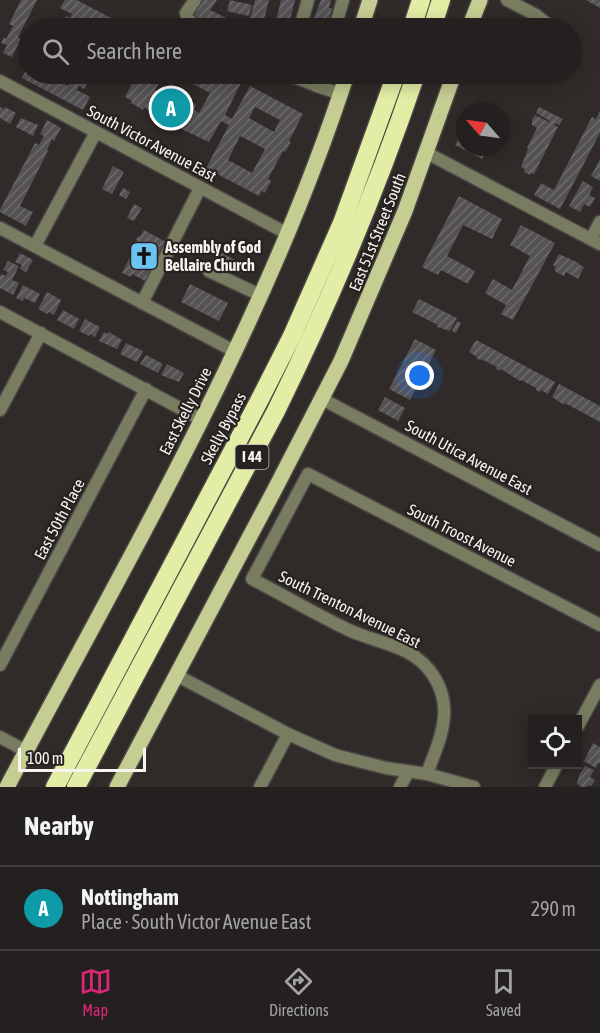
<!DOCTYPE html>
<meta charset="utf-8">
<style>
:root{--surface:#24201f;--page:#302d2c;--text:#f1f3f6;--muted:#a3a3a4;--line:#413e3d;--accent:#db2777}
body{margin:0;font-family:"Asap Condensed",sans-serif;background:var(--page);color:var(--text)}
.controls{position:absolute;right:18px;bottom:18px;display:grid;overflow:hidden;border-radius:0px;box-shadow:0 3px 15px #0003}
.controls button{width:54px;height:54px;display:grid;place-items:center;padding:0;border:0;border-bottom:2px solid var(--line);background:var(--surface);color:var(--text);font:30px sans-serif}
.compass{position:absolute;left:456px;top:102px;width:54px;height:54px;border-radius:50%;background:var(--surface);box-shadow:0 3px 15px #0003;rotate:298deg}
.scale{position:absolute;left:18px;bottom:15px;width:128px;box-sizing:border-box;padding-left:6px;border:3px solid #f6f3f1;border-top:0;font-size:16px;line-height:21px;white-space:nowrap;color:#f6f3f1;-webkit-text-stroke:4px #27221f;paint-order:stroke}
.you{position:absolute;left:420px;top:376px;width:21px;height:21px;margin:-15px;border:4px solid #fff;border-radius:50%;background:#1a73e8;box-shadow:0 0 0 9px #1a73e833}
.badge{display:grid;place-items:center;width:39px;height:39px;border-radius:50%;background:var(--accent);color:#fff;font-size:20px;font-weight:700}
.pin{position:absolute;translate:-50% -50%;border:3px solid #fff;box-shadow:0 2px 6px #0006}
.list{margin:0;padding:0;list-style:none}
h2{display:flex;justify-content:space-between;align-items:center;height:78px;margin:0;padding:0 24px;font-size:26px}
h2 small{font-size:20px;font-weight:400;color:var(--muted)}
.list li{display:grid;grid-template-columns:39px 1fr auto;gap:18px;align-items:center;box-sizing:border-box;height:84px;padding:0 24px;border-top:2px solid var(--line)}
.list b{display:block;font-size:22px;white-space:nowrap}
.list p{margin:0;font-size:20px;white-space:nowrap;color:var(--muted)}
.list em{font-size:20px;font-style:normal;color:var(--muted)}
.icon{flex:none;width:33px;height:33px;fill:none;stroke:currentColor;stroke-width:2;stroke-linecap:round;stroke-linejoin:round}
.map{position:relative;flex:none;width:600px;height:787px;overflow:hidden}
.search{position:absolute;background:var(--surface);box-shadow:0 3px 15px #0003;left:18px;right:18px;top:18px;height:66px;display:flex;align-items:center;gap:15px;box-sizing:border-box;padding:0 21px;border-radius:33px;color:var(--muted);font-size:22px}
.sheet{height:162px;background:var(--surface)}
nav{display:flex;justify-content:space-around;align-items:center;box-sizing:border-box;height:84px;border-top:2px solid var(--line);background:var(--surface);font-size:16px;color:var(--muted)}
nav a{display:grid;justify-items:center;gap:3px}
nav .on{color:var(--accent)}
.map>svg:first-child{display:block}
.building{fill:url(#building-hatch);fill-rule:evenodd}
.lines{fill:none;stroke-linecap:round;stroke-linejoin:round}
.minor-casing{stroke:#4c4745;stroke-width:15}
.major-casing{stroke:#4c4745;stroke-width:18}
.highway-casing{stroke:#4c4745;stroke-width:21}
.minor{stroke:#787d61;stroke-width:12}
.major{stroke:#c4cd92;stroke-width:15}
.highway{stroke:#e2eda5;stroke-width:18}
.labels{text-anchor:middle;stroke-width:4.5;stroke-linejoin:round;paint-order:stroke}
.shield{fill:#27221f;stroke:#b8b4b2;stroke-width:1.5}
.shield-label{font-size:15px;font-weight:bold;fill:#f6f3f1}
.street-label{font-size:16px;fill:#f6f3f1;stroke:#27221f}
.poi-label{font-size:16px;font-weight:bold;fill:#f6f3f1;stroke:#27221f;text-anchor:start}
</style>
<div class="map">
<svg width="600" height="787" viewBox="0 0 600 787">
<defs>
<pattern id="building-hatch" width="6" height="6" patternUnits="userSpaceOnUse" patternTransform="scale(1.5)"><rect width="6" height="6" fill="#555256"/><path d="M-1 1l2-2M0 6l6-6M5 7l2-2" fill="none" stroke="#6e6b6f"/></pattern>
</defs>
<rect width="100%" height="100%" fill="#302b29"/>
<g class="building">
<path d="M21,0H37L18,37L21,39L12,57L3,53L7,45L1,43L4,37L6,39L13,26L9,24Z"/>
<path d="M65,0H77L126,26L125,28H99L81,19L75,28H59L66,16L70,18L72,14L60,8Z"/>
<path d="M200,0H217L210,10L246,28H216L193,17Z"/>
<path d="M230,0L252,5L249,16L227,11Z"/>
<path d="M255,0H269L262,28H247Z"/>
<path d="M281,0H295L288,28H274Z"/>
<path d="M321,0H331L329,8H332L327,28H316L318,19L314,18Z"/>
<path d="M586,0H600V8Z"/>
<path d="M28,66V74H51L50,76L68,86L75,74H92L84,89L79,86L77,90L90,97L83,110L22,78Z"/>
<path d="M137,74H164L155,90L177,101L180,96L196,105L194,110L199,113L210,93L178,76L180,74H224L241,83L225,115L232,119L250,86L303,114L289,141L291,142L285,152L283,151L268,179L271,181L265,193L262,191L259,196L206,168L229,125L221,121L209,142L179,128L180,126L169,120L168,122L144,107L143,110L131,103L132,101L125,97ZM255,107L280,120L274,132L249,118ZM240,136L265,149L252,173L228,160Z"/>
<path d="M0,107L4,109L5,107L16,113L10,124L0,118Z"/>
<path d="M539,107L563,119L559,125L555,123L554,125L558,127L534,174L531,173L530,175L524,172L525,169L521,167L528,149L527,148L537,128L532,125V120L535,115L549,122L550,121L536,113Z"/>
<path d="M600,111V133L560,209L534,195L541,183L554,190L592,117L596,119Z"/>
<path d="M21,118L38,125L33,136L16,127Z"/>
<path d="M47,120L61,128L54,141L52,139L47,150L48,151L20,206L33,212L26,226L0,212V210L35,143L39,145L44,136L40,134Z"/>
<path d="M465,126V147H488L482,159L455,145Z"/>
<path d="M600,159V181L591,176Z"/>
<path d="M113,166L124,172L112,194L102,189Z"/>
<path d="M583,181L593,187L589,195L595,198L590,207L584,204L580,212L569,206Z"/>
<path d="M123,188L130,192L126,199L119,195Z"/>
<path d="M459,196L502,219L492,239L463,225L447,256L475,271L468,284L441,270L438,275L422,267Z"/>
<path d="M134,204L142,208L134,221L127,218Z"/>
<path d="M521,225L555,243L513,320L501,314L506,305L485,293L493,279L512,290L530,256L510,245Z"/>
<path d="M144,230L166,242L145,281L132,274L131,277L122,273L138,241L136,240L138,236L140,237Z"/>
<path d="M218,251L245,265L241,273L213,259Z"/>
<path d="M20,253L33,260L26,272L20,269L22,265L15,262Z"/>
<path d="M559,254L579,263L578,264L584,267L578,279L566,272L564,276L556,272L554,269L556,267L553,265Z"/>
<path d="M8,261L19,266L12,280L19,283L13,295L0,288V277L1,274L6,276L8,272L3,270Z"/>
<path d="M190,284L228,303L219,321L181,302Z"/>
<path d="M23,285L40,294L35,303L24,298L23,301L16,298Z"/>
<path d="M47,292L61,300L54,315L49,312L47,314L38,309Z"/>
<path d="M419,299L457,318L450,331L437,327L438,325L412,312Z"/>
<path d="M63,310L79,319L74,329L57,320Z"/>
<path d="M85,319L100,327L95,337L90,334L89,336L79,331Z"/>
<path d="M457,321L461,323L456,333L452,331Z"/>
<path d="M104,332L108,334L109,332L122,340L117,349L99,341Z"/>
<path d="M415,339L436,350L410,400L389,389Z"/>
<path d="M476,340L555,382L548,394L541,390L540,392L536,390V388L521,380L520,381L501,369L500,371L496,369L497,367L481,359L480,360L476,358L477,357L469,352Z"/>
<path d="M126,343L143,351L137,362L120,354Z"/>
<path d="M146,355L163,364L158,373L140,364Z"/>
<path d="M167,364L184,373L179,382L161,375Z"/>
<path d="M559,384L600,406V422L565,403L564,405L552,397Z"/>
<path d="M385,397L405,408L398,421L378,410Z"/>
<path d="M593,743L600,747V764L598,763L596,768L584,761Z"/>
<path d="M585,766L594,770L590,777L595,780L591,786L588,785L587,787H582L577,784L579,775Z"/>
</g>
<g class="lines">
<g class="minor-casing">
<g id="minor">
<path d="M195,0L186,13L188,20L203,28"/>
<path d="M507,0L536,15L552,28"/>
<path d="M300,28L308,0"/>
<path d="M335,28L343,0"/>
<path d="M287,74L317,86"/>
<path d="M321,74L317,86L341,94"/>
<path d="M0,81L288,234"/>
<path d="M427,153L600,244"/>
<path d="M0,228L236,352"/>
<path d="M591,239L600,222"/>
<path d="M35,246L96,132"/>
<path d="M209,271L262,296"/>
<path d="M142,303L200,188"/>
<path d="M0,312L202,420"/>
<path d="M322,399L600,545"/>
<path d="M0,410L41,333"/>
<path d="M0,665L146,389"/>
<path d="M176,675L288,734L335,755L386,768L427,774L474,787"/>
<path d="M578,726L600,685"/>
<path d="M0,737L26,751"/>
<path d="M427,774C433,756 443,736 444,716C446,690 431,664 407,652C390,643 369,639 351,631C317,615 285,596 252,579L308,474L600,625"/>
<path d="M260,787L288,734"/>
<path d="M400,787L408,772"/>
<path d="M545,787L557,764"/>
</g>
</g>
<g class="major-casing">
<g id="major">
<path d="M361,28L370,0"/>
<path d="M469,28L480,0"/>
<path d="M7,787C130,554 266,325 347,74"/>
<path d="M117,787L275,489L341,361L405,211L454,74"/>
</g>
</g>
<g class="highway-casing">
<g id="highway">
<path d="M412,28L421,0"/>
<path d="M432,28L441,0"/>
<path d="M55,787L259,401L292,336L342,223L396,74"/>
<path d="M76,787L276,411C330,301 377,189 416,74"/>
</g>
</g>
<use href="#minor" class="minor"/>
<use href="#major" class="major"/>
<use href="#highway" class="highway"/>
</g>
<defs>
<g id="church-square" transform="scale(1.5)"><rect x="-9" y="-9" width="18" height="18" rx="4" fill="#6cc3f2" stroke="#27221f"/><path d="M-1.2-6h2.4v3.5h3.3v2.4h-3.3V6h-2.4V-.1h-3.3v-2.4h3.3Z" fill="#111"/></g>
</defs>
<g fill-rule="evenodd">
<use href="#church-square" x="144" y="256"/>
</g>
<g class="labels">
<rect class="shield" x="235.5" y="445" width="33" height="24" rx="4.5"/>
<g class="shield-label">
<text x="252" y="462">I 44</text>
</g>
<g class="street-label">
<text transform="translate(152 143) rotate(28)" y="6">South Victor Avenue East</text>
<text transform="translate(377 232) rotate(-68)" y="6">East 51st Street South</text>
<text transform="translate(185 411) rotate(-63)" y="6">East Skelly Drive</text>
<text transform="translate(223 428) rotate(-62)" y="6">Skelly Bypass</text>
<text transform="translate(469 457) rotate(28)" y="6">South Utica Avenue East</text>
<text transform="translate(59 519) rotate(-62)" y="6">East 50th Place</text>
<text transform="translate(462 535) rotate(27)" y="6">South Troost Avenue</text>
<text transform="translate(350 609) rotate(26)" y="6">South Trenton Avenue East</text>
</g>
<g class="poi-label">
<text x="165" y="253">Assembly of God<tspan x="165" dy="18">Bellaire Church</tspan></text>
</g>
</g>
</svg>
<div class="controls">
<button><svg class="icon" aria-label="locate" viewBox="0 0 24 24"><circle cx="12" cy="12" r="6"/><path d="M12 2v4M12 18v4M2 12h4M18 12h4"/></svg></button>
</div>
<svg class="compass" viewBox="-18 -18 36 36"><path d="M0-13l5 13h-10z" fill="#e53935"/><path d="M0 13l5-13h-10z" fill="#a3a3a4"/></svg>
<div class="scale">100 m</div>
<div class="you"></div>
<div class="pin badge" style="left:171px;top:108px;background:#0f9aa8">A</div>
<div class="search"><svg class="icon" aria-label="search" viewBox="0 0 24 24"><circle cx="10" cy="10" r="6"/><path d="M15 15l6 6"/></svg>Search here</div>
</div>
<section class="sheet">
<h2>Nearby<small></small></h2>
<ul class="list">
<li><span class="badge" style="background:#0f9aa8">A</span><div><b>Nottingham</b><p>Place · South Victor Avenue East</p></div><em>290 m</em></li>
</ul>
</section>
<nav>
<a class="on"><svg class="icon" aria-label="map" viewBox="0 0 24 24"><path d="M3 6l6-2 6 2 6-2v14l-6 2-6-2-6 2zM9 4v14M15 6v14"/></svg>Map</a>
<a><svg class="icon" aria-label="directions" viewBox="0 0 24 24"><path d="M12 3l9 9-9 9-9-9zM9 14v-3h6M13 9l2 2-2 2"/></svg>Directions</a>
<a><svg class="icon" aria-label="saved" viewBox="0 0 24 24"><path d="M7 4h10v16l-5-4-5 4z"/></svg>Saved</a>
</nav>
